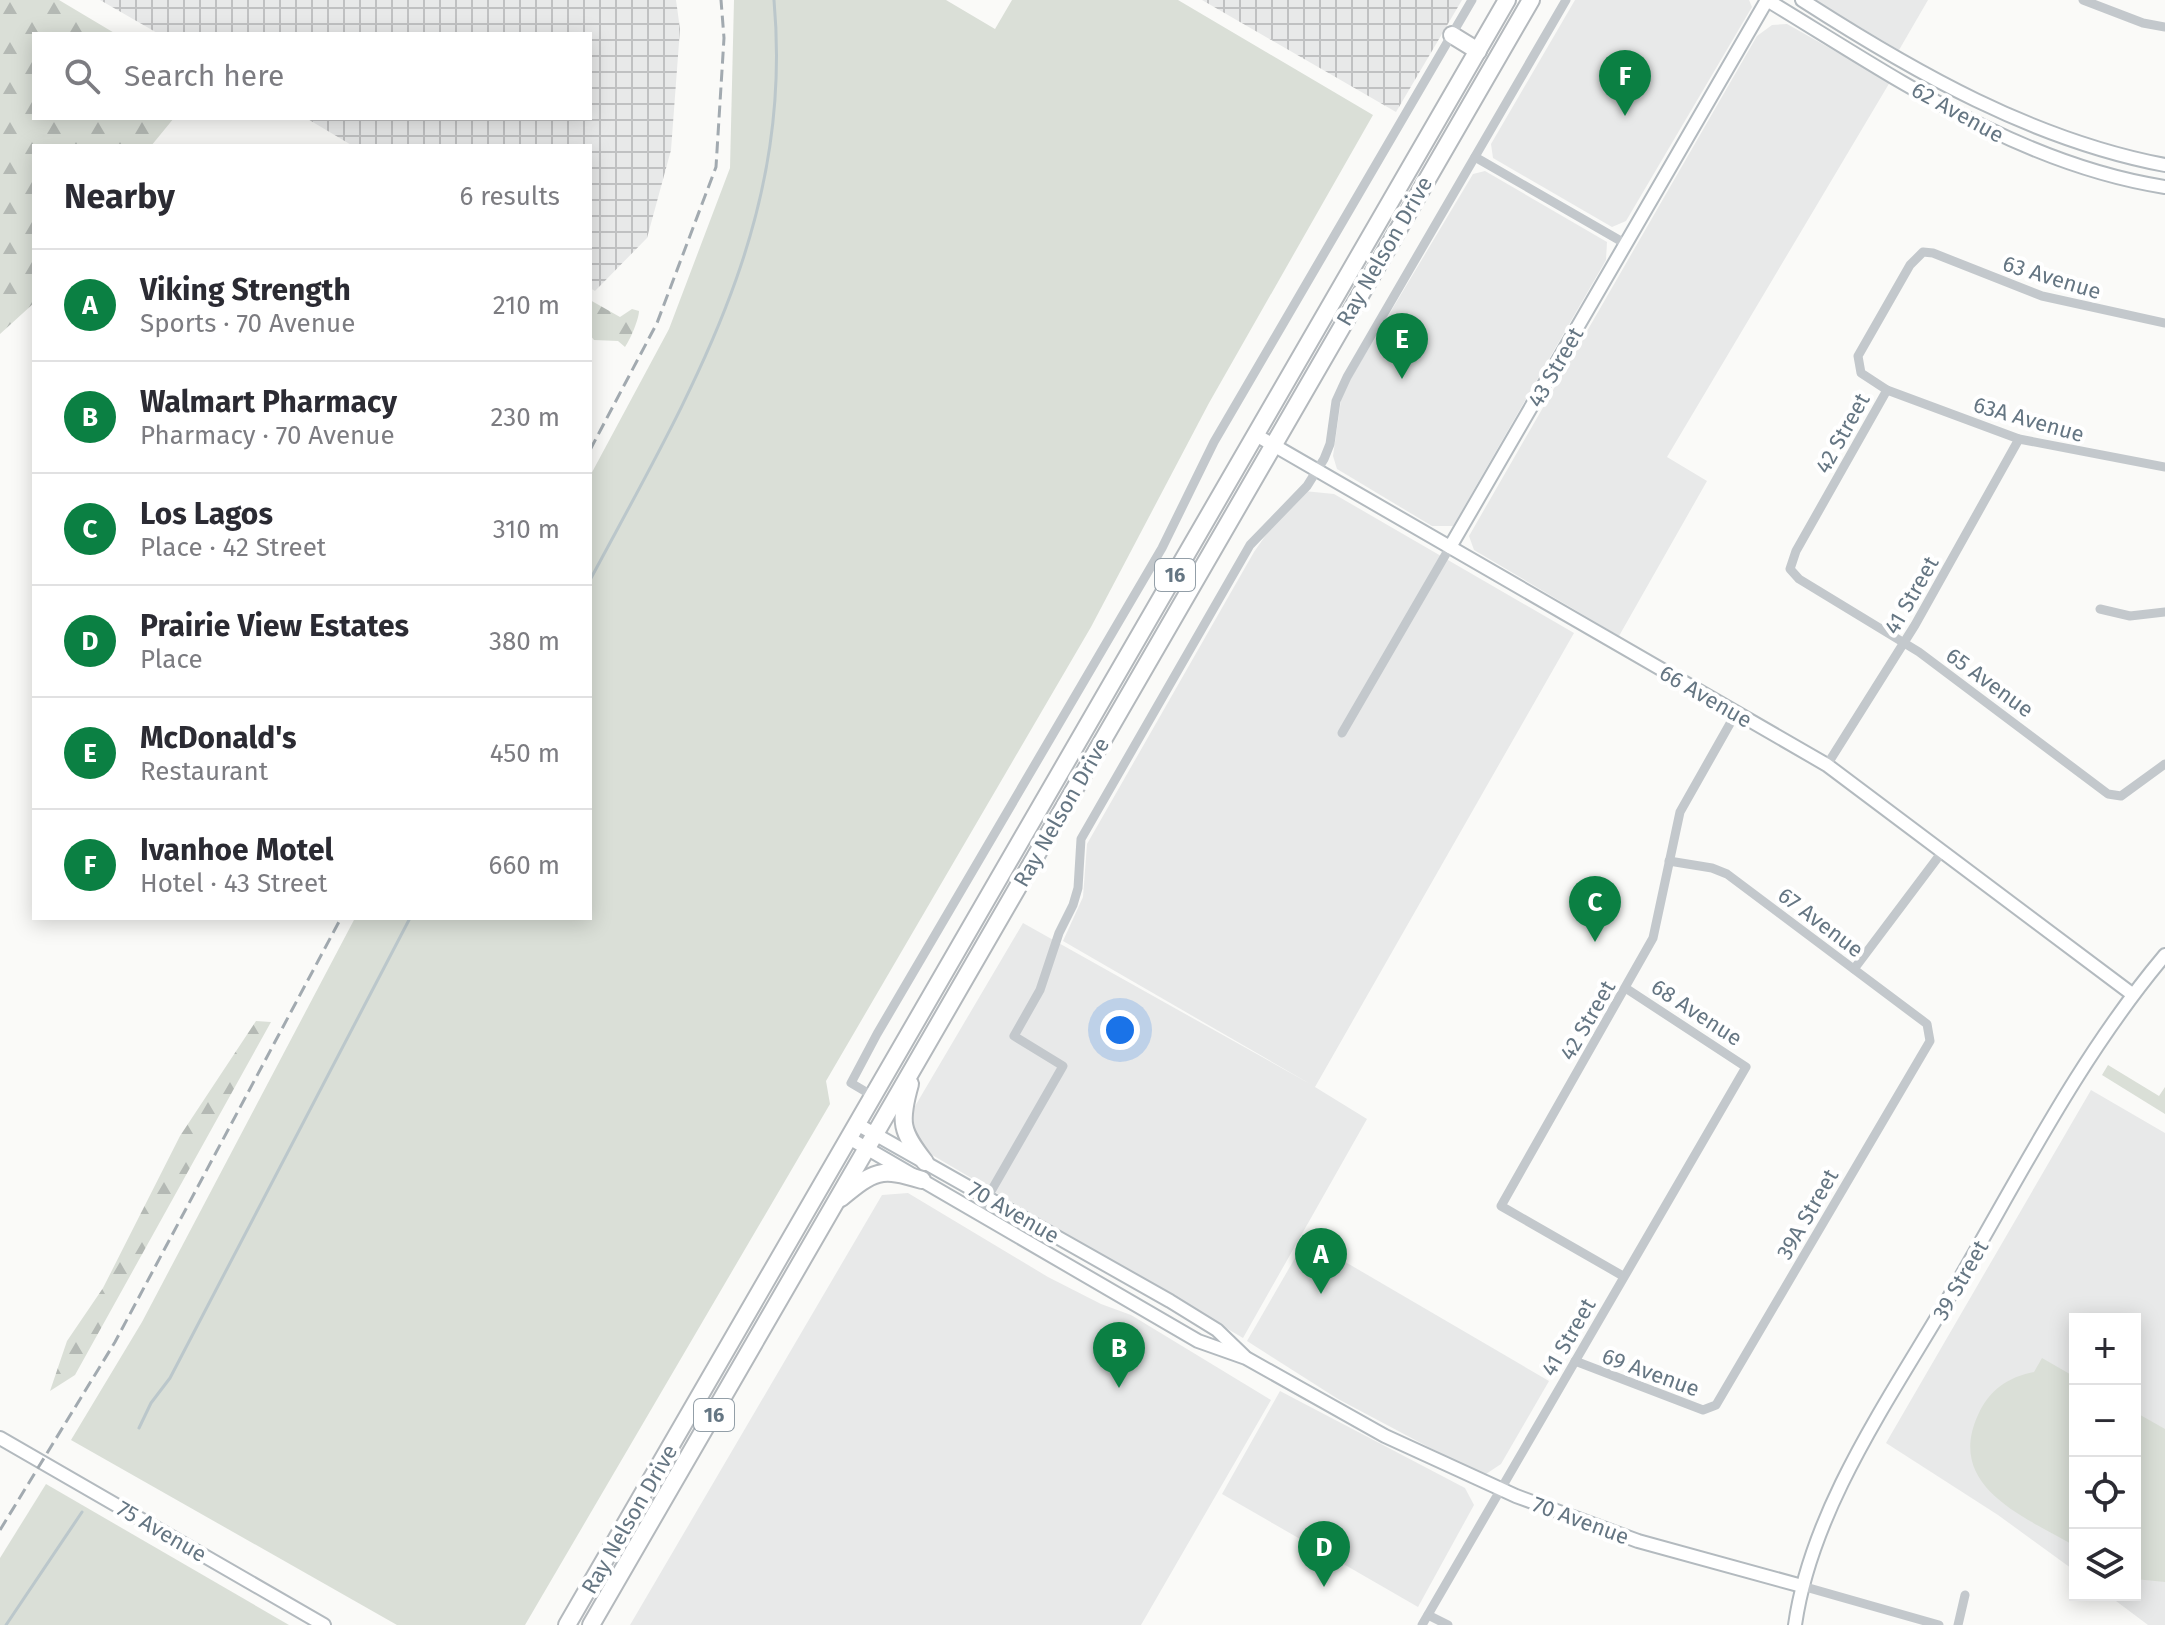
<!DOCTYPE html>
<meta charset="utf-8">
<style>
:root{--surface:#fff;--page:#f2f2f3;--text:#2b2b33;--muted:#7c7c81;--line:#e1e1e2;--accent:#0b8043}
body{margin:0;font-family:"Fira Sans",sans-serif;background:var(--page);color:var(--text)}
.controls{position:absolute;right:24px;bottom:24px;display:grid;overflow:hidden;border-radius:0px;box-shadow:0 4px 20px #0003}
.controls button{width:72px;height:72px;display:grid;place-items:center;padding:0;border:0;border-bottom:2px solid var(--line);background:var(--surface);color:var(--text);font:40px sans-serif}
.you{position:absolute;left:1120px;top:1030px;width:28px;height:28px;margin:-20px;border:6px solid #fff;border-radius:50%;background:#1a73e8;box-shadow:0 0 0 12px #1a73e833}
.badge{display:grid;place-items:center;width:52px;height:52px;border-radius:50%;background:var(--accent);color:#fff;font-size:26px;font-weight:700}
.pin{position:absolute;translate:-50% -66px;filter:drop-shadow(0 2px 4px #0008)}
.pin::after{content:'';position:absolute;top:42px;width:28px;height:24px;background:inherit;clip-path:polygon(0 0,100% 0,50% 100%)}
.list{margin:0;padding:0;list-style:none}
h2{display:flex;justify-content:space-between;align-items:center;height:104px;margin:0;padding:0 32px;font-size:34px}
h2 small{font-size:26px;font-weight:400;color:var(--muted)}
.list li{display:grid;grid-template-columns:52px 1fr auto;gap:24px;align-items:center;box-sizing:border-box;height:112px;padding:0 32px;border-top:2px solid var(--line)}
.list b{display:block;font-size:30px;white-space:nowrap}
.list p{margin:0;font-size:26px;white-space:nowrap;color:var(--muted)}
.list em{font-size:26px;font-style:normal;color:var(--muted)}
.icon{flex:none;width:44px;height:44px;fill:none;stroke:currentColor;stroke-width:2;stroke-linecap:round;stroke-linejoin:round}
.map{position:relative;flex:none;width:2165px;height:1625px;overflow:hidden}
.search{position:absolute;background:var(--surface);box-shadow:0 4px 20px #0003;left:32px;top:32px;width:560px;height:88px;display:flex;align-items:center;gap:20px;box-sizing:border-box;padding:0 28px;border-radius:0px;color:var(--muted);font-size:30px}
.panel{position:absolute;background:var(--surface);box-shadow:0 4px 20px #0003;left:32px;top:144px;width:560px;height:776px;border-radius:0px}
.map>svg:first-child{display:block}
.built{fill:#e8e9e9}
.industrial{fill:url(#industrial-grid)}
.green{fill:#dadfd7}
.forest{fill:url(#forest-firs)}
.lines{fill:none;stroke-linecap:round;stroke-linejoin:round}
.stream{stroke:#bbc7cb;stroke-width:3}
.secondary-casing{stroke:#b3babf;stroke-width:16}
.highway-casing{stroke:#b4b9bd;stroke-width:20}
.street{stroke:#c3c8cc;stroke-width:9}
.secondary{stroke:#fff;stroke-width:12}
.highway{stroke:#fff;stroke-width:16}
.rail{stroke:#a2aab0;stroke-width:3;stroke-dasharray:12 6;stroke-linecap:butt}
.labels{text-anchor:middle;stroke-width:8;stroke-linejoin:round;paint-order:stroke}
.shield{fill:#fff;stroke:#939fa8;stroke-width:2}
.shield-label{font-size:20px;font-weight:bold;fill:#657683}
.street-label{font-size:22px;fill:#657683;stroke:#fff}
</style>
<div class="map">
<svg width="2165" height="1625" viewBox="0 0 2165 1625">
<defs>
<pattern id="industrial-grid" width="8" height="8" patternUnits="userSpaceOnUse" patternTransform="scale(2)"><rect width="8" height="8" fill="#e8e9e9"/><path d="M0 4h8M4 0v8" fill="none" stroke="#c0c1c2"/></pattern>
<pattern id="forest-firs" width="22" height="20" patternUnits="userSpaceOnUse" patternTransform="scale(2)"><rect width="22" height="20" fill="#dadfd7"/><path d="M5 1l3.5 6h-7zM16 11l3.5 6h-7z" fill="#b4b9b4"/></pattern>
</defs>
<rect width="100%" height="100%" fill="#fafaf8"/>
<g class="built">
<path d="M1575,0H1749L1752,7L1626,221L1612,227L1493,158L1491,144Z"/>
<path d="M1814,0H1928L1899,50Z"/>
<path d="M1787,24L1890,82L1667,457L1707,481L1619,636L1474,550L1469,536L1757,36L1772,25Z"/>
<path d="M1485,171L1607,242L1606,260L1453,526H1432L1337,469L1333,456L1342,393L1473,174Z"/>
<path d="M1304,491L1334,494L1574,633L1315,1087L1367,1119L1243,1338L922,1149L912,1133L911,1113L1023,923L1312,1085L1063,941L1083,897L1087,844L1254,552L1277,519Z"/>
<path d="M2091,1090L2165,1133V1625H2148L2108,1595H2135V1319H2075V1571L1998,1515L1886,1443Z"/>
<path d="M908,1193L1048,1277L1101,1304L1131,1315L1271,1400L1141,1625H630L882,1195Z"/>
<path d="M1306,1239L1549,1381L1501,1464L1483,1476L1338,1399L1247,1341Z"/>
<path d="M1280,1391L1465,1488L1474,1505L1418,1607L1222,1494Z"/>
</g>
<g class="industrial">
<path d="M100,0H676L680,29L671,150L647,238L595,291L590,288V146H353L306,118H590V34H159Z"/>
<path d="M1202,0H1462L1396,112Z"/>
</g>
<g class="green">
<path d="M734,0H946L995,29L1012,0H1178L1373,115L1209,403L1091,627L826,1081L830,1104L525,1625H397L71,1440L142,1322L355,918H590V476L669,329L730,168Z"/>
<path d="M2108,1065L2159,1096L2165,1087V1114L2102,1075Z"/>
<path d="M2042,1358L2075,1377V1546C2025,1517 1945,1487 1978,1415C1989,1390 2008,1377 2034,1372Z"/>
<path d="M2135,1412L2165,1429V1582L2135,1579Z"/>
<path d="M46,1484L289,1625H0V1558Z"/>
</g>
<g class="forest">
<path d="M0,0H59L116,34H34V118H174L151,146H34V303L0,334Z"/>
<path d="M590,300L620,317L632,309L639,311C639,319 630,340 625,347L618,341L594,340L590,335Z"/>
<path d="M256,1021L271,1022L75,1375L50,1391L67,1341L103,1288L180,1136Z"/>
</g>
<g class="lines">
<g class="stream">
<path d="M590,580C691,391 794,224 774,0"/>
<path d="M139,1428L151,1403L170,1378L410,918"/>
<path d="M6,1625L82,1512"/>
</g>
<g class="secondary-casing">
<g id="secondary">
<path d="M1767,0C1893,76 2017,164 2165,187"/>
<path d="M1802,0C1914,72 2033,140 2165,165"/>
<path d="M1256,435L1827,765L2132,994"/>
<path d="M1450,547L1767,0"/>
<path d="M857,1124L1170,1301L1217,1330L1244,1356"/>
<path d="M849,1138L1198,1341L1246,1358L1385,1436L1516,1496L1638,1541L1802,1586"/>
<path d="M0,1438L324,1625"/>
<path d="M1795,1625C1812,1505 1895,1391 1955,1287C2021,1174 2080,1056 2165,955"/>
</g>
</g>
<g class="highway-casing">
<g id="highway">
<path d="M1452,35L1478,51"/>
<path d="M910,1084C899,1123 901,1131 925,1162"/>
<path d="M841,1198C874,1171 880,1167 922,1180"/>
<path d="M567,1625L1507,0"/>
<path d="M591,1625L1531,0"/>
</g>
</g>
<g class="street">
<path d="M2083,0L2143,23L2165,27"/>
<path d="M1475,157L1626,244"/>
<path d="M2165,323L2042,296L1933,253L1923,252L1910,265L1858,356L1861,373L1887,390L2019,439L2165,467"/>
<path d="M1887,390L1796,551L1790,569L1799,579L1919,652L2108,794L2121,796L2165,764"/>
<path d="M2100,609L2130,616L2165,612"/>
<path d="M1342,733L1450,547"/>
<path d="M1827,765L1915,625L2019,439"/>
<path d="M1854,969L1942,852"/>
<path d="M873,1096L851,1083L877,1034L1162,548L1214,442L1472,0"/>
<path d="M979,1212L1063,1066L1014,1036L1040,990L1059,933L1073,905L1078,888L1081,839L1250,545L1307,486L1324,459L1330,444L1336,401L1347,377L1566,0"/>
<path d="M1623,1276L1501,1206L1653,938L1680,812L1736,713"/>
<path d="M1575,1361L1703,1410L1716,1405L1930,1041L1927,1024L1727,874L1712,868L1669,861"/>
<path d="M1802,1586L1939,1625"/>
<path d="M1428,1615L1448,1625"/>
<path d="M1422,1625L1746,1067L1627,989"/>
<path d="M1958,1625L1965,1595"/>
</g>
<use href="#secondary" class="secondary"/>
<use href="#highway" class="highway"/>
<g class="rail">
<path d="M590,450L657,323L716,167L724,38L721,0"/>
<path d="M0,1530L115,1342L341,918"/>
</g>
</g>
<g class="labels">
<g class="shield">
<rect x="1155" y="559" width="40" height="32" rx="6"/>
<rect x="694" y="1399" width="40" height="32" rx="6"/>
</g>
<g class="shield-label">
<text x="1175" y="582">16</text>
<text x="714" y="1422">16</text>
</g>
<g class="street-label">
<text transform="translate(1958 112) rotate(29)" y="8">62 Avenue</text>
<text transform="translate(1384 251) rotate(-60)" y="8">Ray Nelson Drive</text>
<text transform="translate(2052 277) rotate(17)" y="8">63 Avenue</text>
<text transform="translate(1555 367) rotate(-60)" y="8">43 Street</text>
<text transform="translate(2029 419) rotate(16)" y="8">63A Avenue</text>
<text transform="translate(1842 433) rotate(-61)" y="8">42 Street</text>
<text transform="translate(1911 595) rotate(-60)" y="8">41 Street</text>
<text transform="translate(1990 682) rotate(36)" y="8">65 Avenue</text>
<text transform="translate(1706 696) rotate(30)" y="8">66 Avenue</text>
<text transform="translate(1061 812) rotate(-60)" y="8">Ray Nelson Drive</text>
<text transform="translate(1821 922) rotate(37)" y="8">67 Avenue</text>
<text transform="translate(1697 1012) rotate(33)" y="8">68 Avenue</text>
<text transform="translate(1587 1020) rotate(-60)" y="8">42 Street</text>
<text transform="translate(1014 1212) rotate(30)" y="8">70 Avenue</text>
<text transform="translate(1807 1214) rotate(-60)" y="8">39A Street</text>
<text transform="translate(1960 1280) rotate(-60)" y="8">39 Street</text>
<text transform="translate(1568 1337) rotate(-60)" y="8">41 Street</text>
<text transform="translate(1651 1372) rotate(20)" y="8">69 Avenue</text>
<text transform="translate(629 1519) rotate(-60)" y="8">Ray Nelson Drive</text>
<text transform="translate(1581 1520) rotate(20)" y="8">70 Avenue</text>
<text transform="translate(162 1531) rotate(30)" y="8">75 Avenue</text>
</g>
</g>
</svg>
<div class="controls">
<button>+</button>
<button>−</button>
<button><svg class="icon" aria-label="locate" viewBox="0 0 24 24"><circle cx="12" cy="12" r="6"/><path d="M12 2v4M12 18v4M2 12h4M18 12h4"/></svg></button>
<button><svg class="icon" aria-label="layers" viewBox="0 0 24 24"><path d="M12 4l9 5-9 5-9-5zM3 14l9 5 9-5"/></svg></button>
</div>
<div class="you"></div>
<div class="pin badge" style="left:1321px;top:1294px">A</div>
<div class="pin badge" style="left:1119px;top:1388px">B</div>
<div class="pin badge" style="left:1595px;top:942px">C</div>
<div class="pin badge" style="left:1324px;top:1587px">D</div>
<div class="pin badge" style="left:1402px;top:379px">E</div>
<div class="pin badge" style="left:1625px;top:116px">F</div>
<div class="search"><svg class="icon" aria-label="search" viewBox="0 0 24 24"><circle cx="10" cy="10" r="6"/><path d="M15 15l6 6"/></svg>Search here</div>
<section class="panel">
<h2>Nearby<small>6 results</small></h2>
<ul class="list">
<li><span class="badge">A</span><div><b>Viking Strength</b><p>Sports · 70 Avenue</p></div><em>210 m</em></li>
<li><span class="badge">B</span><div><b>Walmart Pharmacy</b><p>Pharmacy · 70 Avenue</p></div><em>230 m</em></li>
<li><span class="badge">C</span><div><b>Los Lagos</b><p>Place · 42 Street</p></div><em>310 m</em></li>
<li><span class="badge">D</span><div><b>Prairie View Estates</b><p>Place</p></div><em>380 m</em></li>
<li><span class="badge">E</span><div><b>McDonald's</b><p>Restaurant</p></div><em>450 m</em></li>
<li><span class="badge">F</span><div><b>Ivanhoe Motel</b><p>Hotel · 43 Street</p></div><em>660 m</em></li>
</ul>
</section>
</div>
